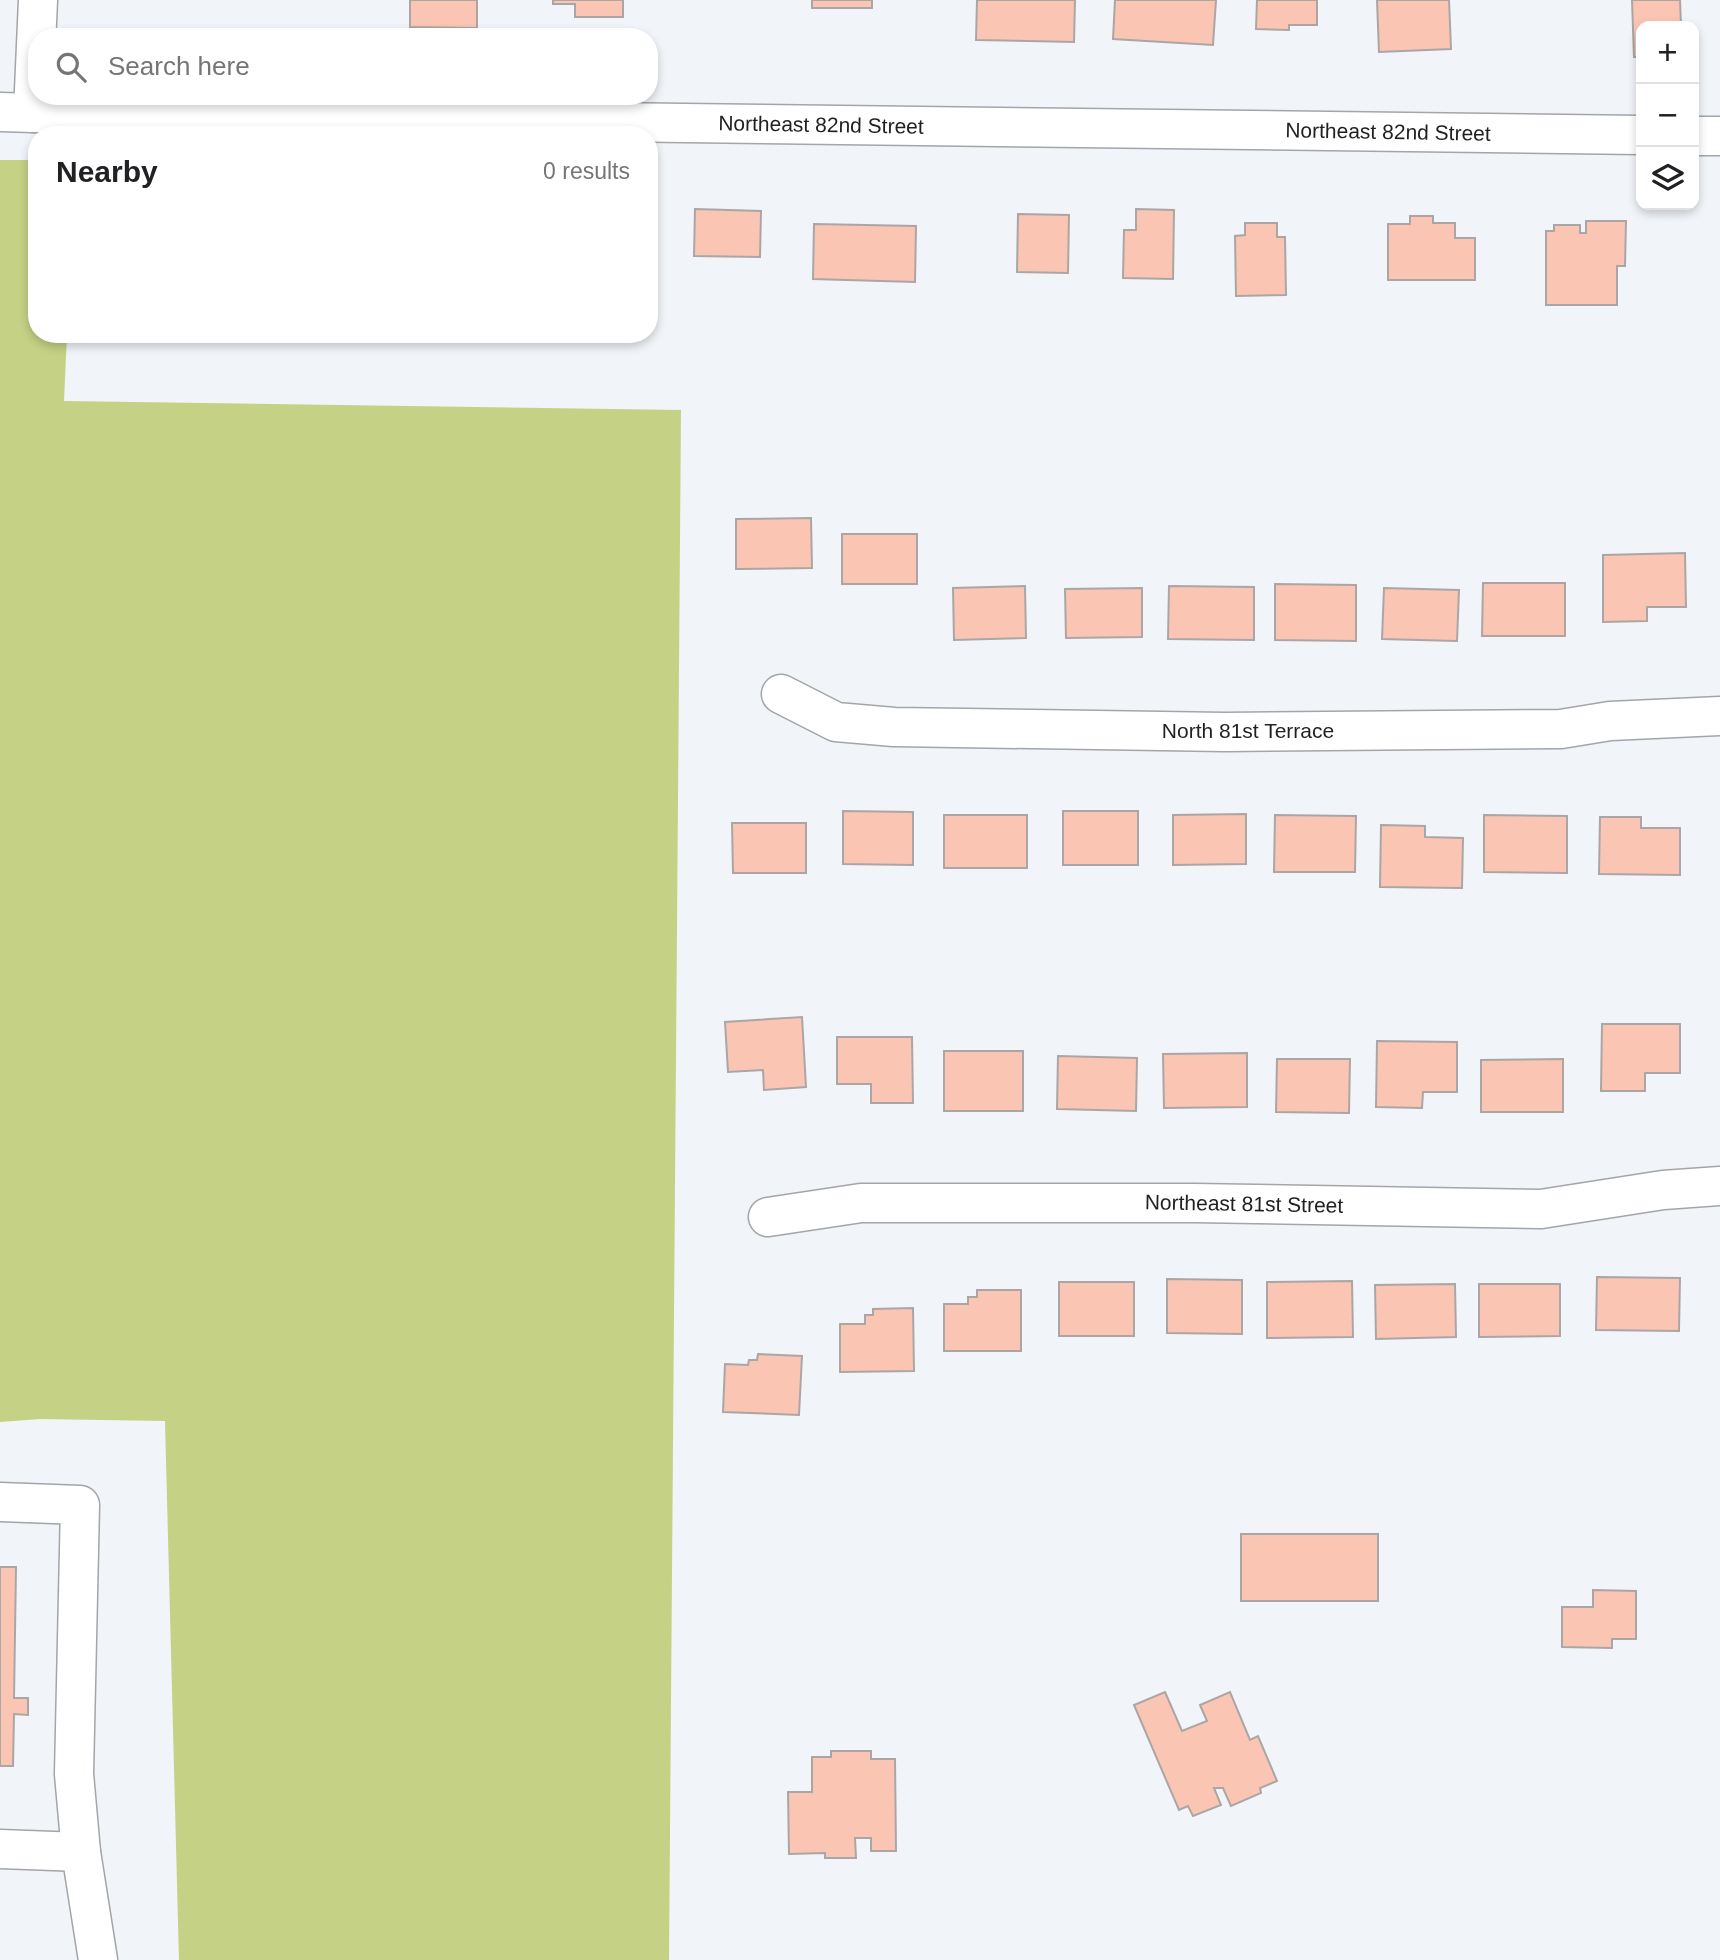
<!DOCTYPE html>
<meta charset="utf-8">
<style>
:root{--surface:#fff;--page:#f6f6f6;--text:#202124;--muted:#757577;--line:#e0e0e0}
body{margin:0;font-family:Arial,sans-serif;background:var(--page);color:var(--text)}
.controls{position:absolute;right:21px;top:21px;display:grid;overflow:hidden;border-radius:14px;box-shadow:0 4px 10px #0003}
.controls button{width:63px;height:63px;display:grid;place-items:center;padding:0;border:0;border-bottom:2px solid var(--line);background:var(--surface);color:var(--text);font:35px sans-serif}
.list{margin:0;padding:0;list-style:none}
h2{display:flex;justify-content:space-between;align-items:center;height:91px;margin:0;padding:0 28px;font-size:30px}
h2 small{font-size:23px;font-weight:400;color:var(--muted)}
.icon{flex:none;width:38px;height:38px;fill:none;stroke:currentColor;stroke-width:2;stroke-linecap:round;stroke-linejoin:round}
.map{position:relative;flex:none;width:1720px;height:1960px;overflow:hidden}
.search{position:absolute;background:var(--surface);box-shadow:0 4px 10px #0003;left:28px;top:28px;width:630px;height:77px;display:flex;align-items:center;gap:18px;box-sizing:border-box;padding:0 24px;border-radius:28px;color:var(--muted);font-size:26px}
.panel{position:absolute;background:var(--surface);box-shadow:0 4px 10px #0003;left:28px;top:126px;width:630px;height:217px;border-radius:28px}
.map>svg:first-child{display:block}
.green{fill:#c5d185}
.building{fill:#fac6b3;stroke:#aba6a5;stroke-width:2}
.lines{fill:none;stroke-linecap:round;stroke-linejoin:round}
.minor-casing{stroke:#a2a6a9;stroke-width:41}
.minor{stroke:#fff;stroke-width:38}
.labels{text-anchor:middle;stroke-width:6;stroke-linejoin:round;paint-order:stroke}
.street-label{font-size:21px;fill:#1f2021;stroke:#fff}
</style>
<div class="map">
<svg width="1720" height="1960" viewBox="0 0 1720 1960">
<rect width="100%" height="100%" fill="#f1f4f8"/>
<path class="green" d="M0,160H37V334H67L64,401L681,410L669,1960H179L165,1421L40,1419L0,1422Z"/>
<g class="building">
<path d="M410,0H477V28L410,27Z"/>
<path d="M553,0H623V17H575V4H553Z"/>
<rect x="812" y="0" width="60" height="8"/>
<path d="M977,0H1075L1074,42L976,40Z"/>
<path d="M1115,0H1216L1213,45L1113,39Z"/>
<path d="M1257,0H1317V25H1289V30L1256,29Z"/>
<path d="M1377,0H1449L1451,49L1379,52Z"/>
<path d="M1632,0H1680L1681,26H1641V57H1634Z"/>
<path d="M695,209L761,211L760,257L694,256Z"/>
<path d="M1136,209L1174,210L1173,279L1123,278L1124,230H1136Z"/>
<path d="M1018,214L1069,215L1068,273L1017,272Z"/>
<path d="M1410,216H1433V223H1455V238H1475V280H1388V224H1410Z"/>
<path d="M1586,221H1626L1625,266H1617V305H1546V231H1554V225H1580V233H1586Z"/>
<path d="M1245,223H1277V237H1285L1286,295L1236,296L1235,236L1245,235Z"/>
<path d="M814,224L916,226L915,282L813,279Z"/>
<path d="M811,518L812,568L736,569V519Z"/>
<rect x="842" y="534" width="75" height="50"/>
<path d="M1685,553L1686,607H1647V621L1603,622V555Z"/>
<path d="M1483,583H1565V636H1482Z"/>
<path d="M1275,584L1356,585V641L1275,640Z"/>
<path d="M1025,586L1026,638L954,640L953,588Z"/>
<path d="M1169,586L1254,587V640L1168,639Z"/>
<path d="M1142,588V637L1066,638L1065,589Z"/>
<path d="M1384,588L1459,590L1457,641L1382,639Z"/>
<path d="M843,811L913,812V865L843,864Z"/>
<rect x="1063" y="811" width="75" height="54"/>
<path d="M1246,814V864L1173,865V815Z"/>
<rect x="944" y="815" width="83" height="53"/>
<path d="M1275,815L1356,816L1355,872H1274Z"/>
<path d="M1484,815L1567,816V873L1484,872Z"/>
<path d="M1600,817H1641V828H1680V875L1599,874Z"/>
<path d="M732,823H806V873H733Z"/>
<path d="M1381,825L1425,826V837L1463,838L1462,888L1380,887Z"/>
<path d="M802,1017L806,1087L764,1090L763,1070L728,1072L725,1022Z"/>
<path d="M1602,1024H1680V1073H1645V1091H1601Z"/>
<path d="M837,1037H912L913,1103H871V1084H837Z"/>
<path d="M1377,1041L1457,1042V1092H1423L1422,1108L1376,1107Z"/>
<rect x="944" y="1051" width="79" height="60"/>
<path d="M1247,1053V1107L1164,1108L1163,1054Z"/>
<path d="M1058,1056L1137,1058L1136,1111L1057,1109Z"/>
<path d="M1277,1059H1350L1349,1113L1276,1112Z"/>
<path d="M1563,1059V1112H1481V1060Z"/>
<path d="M1597,1277L1680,1278L1679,1331L1596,1330Z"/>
<path d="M1167,1279L1242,1280V1334L1167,1333Z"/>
<path d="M1352,1281L1353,1337L1267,1338V1282Z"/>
<rect x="1059" y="1282" width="75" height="54"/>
<path d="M1455,1284L1456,1337L1376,1339L1375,1285Z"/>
<path d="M1479,1284H1560V1336L1479,1337Z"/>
<path d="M977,1290H1021V1351H944V1304H968V1297H977Z"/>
<path d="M913,1308L914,1371L840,1372V1324H865V1315H873V1309Z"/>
<path d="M758,1354L802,1356L799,1415L723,1412L725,1364L748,1365L749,1360H757Z"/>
<rect x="1241" y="1534" width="137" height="67"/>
<path d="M0,1567H16L14,1698H28V1715L14,1714L13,1766H0Z"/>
<path d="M1593,1590L1636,1591V1639H1612V1648L1562,1647V1607H1593Z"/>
<path d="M1165,1692L1182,1731L1207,1721L1200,1705L1230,1692L1250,1740L1258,1736L1277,1781L1260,1788L1261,1793L1231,1806L1223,1788H1214L1221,1805L1193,1816L1188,1806L1179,1810L1134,1705Z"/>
<path d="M831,1751H871V1759H895L896,1851H871V1838H855L856,1858H825V1853L789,1854L788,1792H812V1757H831Z"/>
</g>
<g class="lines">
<g class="minor-casing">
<g id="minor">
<path d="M0,112L133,116L1641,135"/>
<path d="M33,113L38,0"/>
<path d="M1694,136H1720"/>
<path d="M781,694L836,722L894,727L1225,732L1561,729L1610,721L1720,716"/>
<path d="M768,1217L861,1203H1194L1541,1209L1663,1190L1720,1186"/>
<path d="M0,1502L80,1505L74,1774L81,1852L98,1960"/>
<path d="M0,1849L81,1852"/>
</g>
</g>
<use href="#minor" class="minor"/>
</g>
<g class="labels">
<g class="street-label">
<text transform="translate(821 125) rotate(1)" y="7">Northeast 82nd Street</text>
<text transform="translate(1388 132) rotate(1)" y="7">Northeast 82nd Street</text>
<text x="1248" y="738">North 81st Terrace</text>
<text transform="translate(1244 1204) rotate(1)" y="7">Northeast 81st Street</text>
</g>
</g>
</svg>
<div class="controls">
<button>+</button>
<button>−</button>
<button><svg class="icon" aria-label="layers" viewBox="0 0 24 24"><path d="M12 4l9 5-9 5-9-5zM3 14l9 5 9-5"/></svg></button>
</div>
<div class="search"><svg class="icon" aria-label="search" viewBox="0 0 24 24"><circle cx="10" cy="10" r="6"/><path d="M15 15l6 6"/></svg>Search here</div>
<section class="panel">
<h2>Nearby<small>0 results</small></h2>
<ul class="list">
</ul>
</section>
</div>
